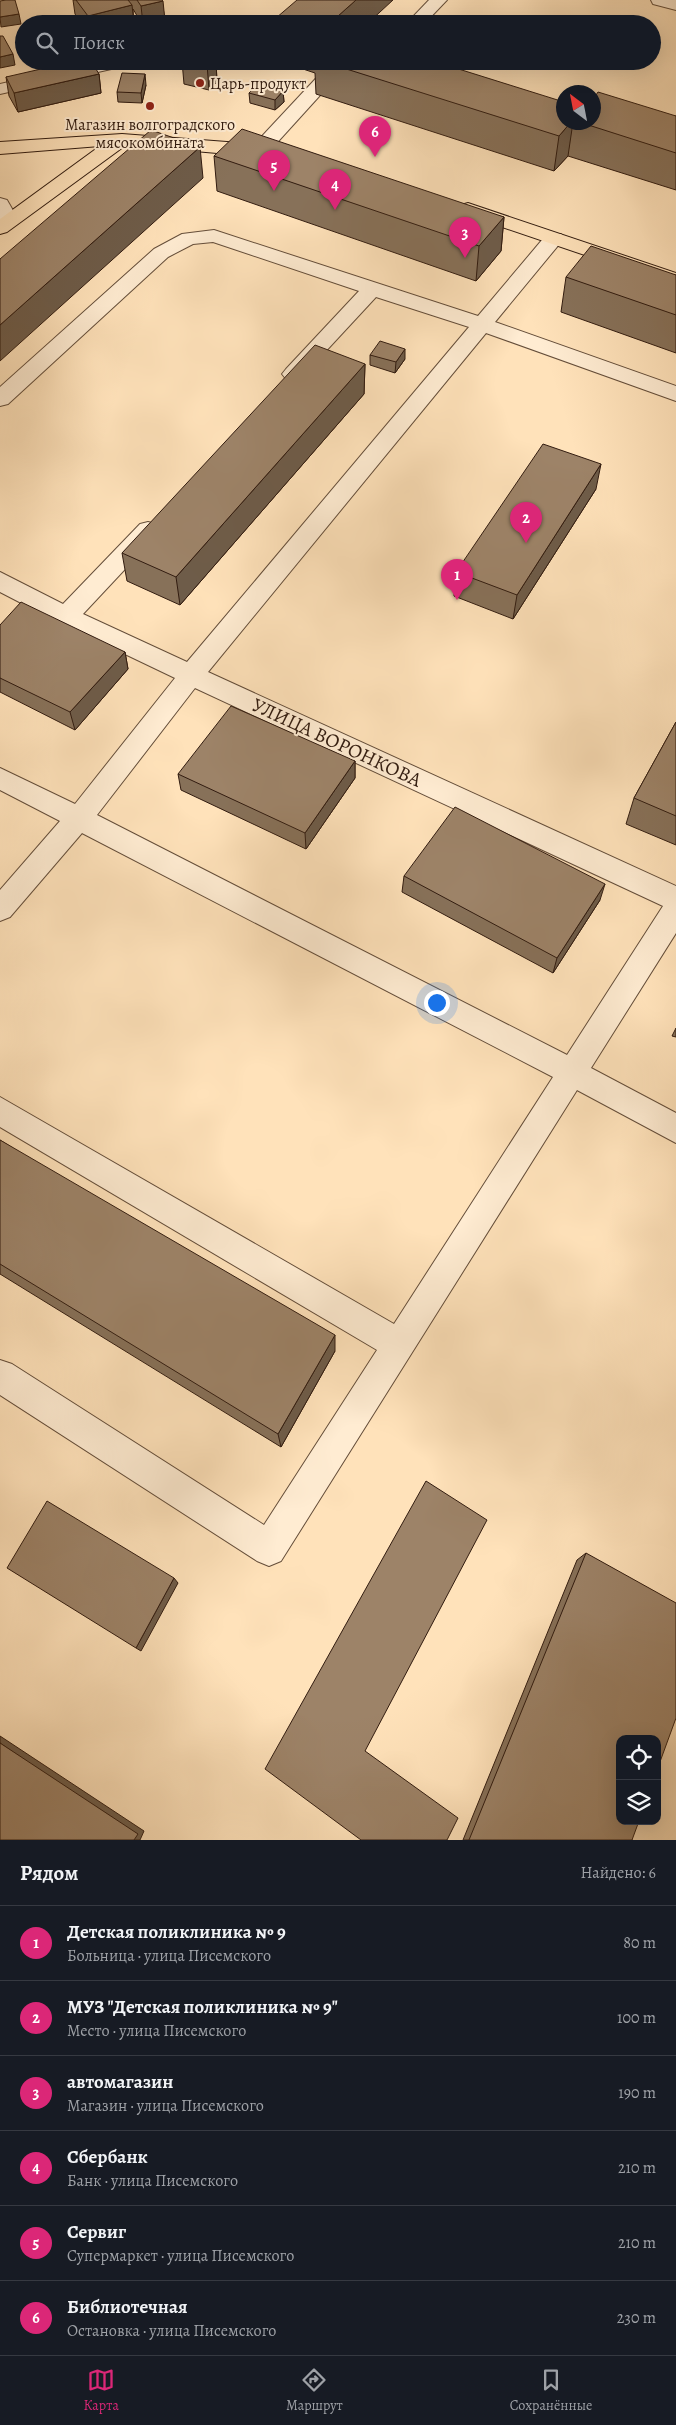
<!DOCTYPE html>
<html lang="ru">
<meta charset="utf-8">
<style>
:root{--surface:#171b24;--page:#242831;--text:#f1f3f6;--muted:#9ea1a6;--line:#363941;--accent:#db2777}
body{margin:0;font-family:Alegreya,serif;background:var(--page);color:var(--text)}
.controls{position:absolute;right:15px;bottom:15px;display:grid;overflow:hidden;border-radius:10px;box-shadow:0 5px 20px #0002}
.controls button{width:45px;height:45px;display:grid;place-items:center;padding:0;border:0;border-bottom:1px solid var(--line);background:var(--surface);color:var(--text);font:25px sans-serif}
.compass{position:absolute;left:556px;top:85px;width:45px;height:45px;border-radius:50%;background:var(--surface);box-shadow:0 5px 20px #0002;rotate:328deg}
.you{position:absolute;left:436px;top:1002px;width:18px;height:18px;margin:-12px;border:4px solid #fff;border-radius:50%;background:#1a73e8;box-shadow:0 0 0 8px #1a73e833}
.badge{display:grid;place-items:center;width:32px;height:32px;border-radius:50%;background:var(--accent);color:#fff;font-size:16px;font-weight:700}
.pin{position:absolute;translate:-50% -41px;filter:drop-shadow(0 1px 2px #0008)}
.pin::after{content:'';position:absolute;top:26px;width:18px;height:15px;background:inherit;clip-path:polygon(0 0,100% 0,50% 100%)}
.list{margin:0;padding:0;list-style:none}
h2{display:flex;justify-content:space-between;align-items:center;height:65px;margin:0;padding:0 20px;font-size:21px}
h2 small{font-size:16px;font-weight:400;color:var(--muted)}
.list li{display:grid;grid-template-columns:32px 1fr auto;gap:15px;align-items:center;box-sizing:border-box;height:75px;padding:0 20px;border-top:1px solid var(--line)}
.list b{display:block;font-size:19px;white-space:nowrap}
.list p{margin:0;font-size:16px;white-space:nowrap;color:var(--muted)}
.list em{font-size:16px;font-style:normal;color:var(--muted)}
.icon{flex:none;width:28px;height:28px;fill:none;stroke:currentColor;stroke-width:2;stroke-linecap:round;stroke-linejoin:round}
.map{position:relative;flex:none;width:676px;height:1840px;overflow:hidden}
.search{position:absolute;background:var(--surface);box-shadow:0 5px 20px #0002;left:15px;right:15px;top:15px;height:55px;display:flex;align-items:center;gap:12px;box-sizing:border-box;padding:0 18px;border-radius:28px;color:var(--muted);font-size:19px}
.sheet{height:515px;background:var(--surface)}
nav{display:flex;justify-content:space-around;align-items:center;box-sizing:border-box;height:70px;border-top:1px solid var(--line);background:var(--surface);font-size:14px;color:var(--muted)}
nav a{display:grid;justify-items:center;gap:2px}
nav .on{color:var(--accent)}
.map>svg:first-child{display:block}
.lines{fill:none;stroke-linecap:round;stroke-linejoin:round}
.minor-casing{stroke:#654e3a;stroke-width:2}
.major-casing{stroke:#321c10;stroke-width:2}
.minor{fill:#ffecd2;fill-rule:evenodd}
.major{fill:#ffe2ba;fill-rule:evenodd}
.wall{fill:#877159;stroke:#321c10}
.shaded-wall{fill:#6e5c49;stroke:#321c10}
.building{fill:#9d8368;stroke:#321c10}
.poi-dot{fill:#8f2418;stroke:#ffecd2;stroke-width:2}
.labels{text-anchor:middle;stroke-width:4;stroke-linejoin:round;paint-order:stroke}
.far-poi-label{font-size:16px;fill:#321c10;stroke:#ffecd2;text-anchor:start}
.street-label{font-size:20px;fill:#321c10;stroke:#ffecd2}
</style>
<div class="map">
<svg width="676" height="1840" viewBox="0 0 676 1840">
<rect width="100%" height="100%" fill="#ffe2ba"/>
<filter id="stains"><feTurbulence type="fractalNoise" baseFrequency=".004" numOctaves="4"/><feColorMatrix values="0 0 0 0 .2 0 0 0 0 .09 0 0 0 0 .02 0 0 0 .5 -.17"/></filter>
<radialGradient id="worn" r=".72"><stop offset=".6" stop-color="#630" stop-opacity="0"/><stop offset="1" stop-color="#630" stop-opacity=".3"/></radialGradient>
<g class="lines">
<g class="minor-casing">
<g id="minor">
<path d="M429,0H447L424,24H406Z"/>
<path d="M651,0H676V10L653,4Z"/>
<path d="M99,61H132L129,65L0,94V84Z"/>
<path d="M327,72L333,73L336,77L333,81L264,157H250L248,153L250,149L321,73Z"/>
<path d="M0,198L7,200L19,221L16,225H2L0,222Z"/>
<path d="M214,230L478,316L547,234H561L564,238L561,242L495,322L676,386V401L486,333L208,672L676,886V933L591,1068L676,1113V1143L577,1090L281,1561L269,1566L257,1561L0,1395V1360L12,1364L264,1525L377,1350L0,1127V1097L394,1324L553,1077L82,833L10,917L0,921V890L60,821L0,790V768L75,804L175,678L58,622L0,592V572L63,604L140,524L148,522L156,524L159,530L156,536L83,614L187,662L469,327L376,297L300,379L293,381L286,379L282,374L286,369L359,291L213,242L193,244L168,257L8,404L0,406V387L154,249L182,234ZM195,688L663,906L567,1055L97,815Z"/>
</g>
</g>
<g class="major-casing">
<g id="major">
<path d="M122,134L240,143L267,150L269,154L267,158L260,160L240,155L126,145L7,232L0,234V219L100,146L0,154V142Z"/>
<path d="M468,203L676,273V286L461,213L458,209L461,205Z"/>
</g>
</g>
<use href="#minor" class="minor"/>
<use href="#major" class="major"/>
</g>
<g class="wall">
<path d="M73,0H162L165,21L150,24H142L133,9L134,24H82L75,14Z"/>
<path d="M182,61H216L217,82L209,90L184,84Z"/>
<path d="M279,61H433L564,122H594L676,116V190L568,156L554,171L316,94L315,73Z"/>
<path d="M99,74L101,93L18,112L9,96L6,77Z"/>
<path d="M146,85L142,103L118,102L117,92Z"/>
<path d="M283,91L284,102L275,110L250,103L249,93Z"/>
<path d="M214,156L504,217L501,251L476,281L217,191Z"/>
<path d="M676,275V353L561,312L566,277Z"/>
<path d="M370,355L405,359L395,373L370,365Z"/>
<path d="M365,364L364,394L180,605L127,581L122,553Z"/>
<path d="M596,489L513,619L454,596L456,572Z"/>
<path d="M0,625L125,652L128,669L75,730L0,692Z"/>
<path d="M676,722V845L626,824L634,798Z"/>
<path d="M355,761V778L306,849L181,790L178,774Z"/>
<path d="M404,876L600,900L553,973L402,892Z"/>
<path d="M676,1028V1037L672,1036Z"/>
<path d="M0,1140L335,1351L281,1447L0,1274Z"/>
<path d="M586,1553L632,1840H463L577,1560Z"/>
</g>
<g class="shaded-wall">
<path d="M356,0H393L367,24H329Z"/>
<path d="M163,1L165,21L150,24H143L141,6Z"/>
<path d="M132,5L134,24H89L88,16Z"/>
<path d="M19,14L21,24L1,27L0,17Z"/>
<path d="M13,54L15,65L0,68V57Z"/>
<path d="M210,61H216L217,82L209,90L207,64Z"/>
<path d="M99,74L101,93L18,112L14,93Z"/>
<path d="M145,74L146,85L142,103L141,93Z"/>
<path d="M283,91L284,102L275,110V100Z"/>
<path d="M571,122H573L568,156L554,171L559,136Z"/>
<path d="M200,147L203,178L0,361V325Z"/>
<path d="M504,217L501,251L476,281L479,246Z"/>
<path d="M405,349V359L395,373L396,362Z"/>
<path d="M365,364L364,394L180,605L176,577Z"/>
<path d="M601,464L596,489L513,619L517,595Z"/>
<path d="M125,652L128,669L75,730L70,712Z"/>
<path d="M355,761V778L306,849L305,833Z"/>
<path d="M605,884L600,900L553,973L557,958Z"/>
<path d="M335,1335V1351L281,1447L278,1434Z"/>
<path d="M174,1578L178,1583L141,1651L136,1648Z"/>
<path d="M0,1736L144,1831L140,1840H134L0,1743Z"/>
</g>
<g class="building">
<path d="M6,0H15L19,14L0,17V1Z"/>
<path d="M76,0H128L132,5L88,16Z"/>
<path d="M137,0H162L163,1L141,6Z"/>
<path d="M297,0H356L329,24H269Z"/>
<path d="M0,36H3L13,54L0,57Z"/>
<path d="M76,61H91L99,74L14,93L6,77Z"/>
<path d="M195,61H210L207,64Z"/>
<path d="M321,61H433L564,102V122H571L559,136Z"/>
<path d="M122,73L145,74L141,93L117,92Z"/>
<path d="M258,84L283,91L275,100L249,93Z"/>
<path d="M598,92L676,116V153L579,122H594V98Z"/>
<path d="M242,129L504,217L479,246L214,156Z"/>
<path d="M151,130L200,147L0,325V259Z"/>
<path d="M591,246L676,275V315L566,277Z"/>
<path d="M380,341L405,349L396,362L370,355Z"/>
<path d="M315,345L365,364L176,577L122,553Z"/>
<path d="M543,444L601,464L517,595L456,572Z"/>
<path d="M21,602L125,652L70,712L0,678V625Z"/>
<path d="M231,706L355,761L305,833L178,774Z"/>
<path d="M676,722V816L634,798Z"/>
<path d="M455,807L605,884L557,958L404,876Z"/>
<path d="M0,1140L335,1335L278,1434L0,1264Z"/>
<path d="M426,1481L487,1520L365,1751L458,1818L447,1840H361L265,1769Z"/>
<path d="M47,1501L174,1578L136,1648L7,1568Z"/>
<path d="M586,1553L676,1603V1718L657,1770V1739H620V1821H639L632,1840H469Z"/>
<path d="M0,1743L138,1834L134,1840H0Z"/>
</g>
<g class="poi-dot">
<circle cx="200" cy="83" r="5"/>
<circle cx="150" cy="106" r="5"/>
</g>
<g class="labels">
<g class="far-poi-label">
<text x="210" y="89">Царь-продукт</text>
<text x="150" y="130" text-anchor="middle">Магазин волгоградского<tspan x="150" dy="18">мясокомбината</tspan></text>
</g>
<g class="street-label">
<text transform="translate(337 742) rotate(25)" y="7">УЛИЦА ВОРОНКОВА</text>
</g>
</g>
<rect width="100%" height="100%" filter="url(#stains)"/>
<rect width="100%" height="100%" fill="url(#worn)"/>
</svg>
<div class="controls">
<button><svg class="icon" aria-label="locate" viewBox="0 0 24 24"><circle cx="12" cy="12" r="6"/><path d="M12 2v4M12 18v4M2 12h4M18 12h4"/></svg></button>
<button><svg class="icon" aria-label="layers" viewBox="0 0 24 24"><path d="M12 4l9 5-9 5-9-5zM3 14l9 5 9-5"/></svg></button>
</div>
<svg class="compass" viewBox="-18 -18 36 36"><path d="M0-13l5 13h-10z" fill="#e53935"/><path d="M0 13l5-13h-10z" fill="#9ea1a6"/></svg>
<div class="you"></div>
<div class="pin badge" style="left:457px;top:600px">1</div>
<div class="pin badge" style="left:526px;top:543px">2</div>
<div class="pin badge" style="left:465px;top:258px">3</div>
<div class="pin badge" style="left:335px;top:210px">4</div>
<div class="pin badge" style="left:274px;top:191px">5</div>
<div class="pin badge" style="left:375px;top:157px">6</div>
<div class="search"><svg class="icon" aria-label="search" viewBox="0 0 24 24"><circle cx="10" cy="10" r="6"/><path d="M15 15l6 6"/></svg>Поиск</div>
</div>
<section class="sheet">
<h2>Рядом<small>Найдено: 6</small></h2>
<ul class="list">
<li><span class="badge">1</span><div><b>Детская поликлиника № 9</b><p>Больница · улица Писемского</p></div><em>80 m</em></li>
<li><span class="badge">2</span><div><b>МУЗ &quot;Детская поликлиника № 9&quot;</b><p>Место · улица Писемского</p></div><em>100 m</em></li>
<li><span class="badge">3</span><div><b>автомагазин</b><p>Магазин · улица Писемского</p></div><em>190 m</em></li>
<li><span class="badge">4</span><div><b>Сбербанк</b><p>Банк · улица Писемского</p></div><em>210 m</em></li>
<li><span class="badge">5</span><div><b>Сервиг</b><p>Супермаркет · улица Писемского</p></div><em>210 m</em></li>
<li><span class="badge">6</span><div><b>Библиотечная</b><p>Остановка · улица Писемского</p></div><em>230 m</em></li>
</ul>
</section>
<nav>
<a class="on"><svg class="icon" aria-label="map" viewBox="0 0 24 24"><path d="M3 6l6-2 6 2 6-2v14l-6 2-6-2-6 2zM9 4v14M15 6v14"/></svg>Карта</a>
<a><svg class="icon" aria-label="directions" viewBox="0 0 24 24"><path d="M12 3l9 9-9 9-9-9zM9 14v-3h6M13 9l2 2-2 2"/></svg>Маршрут</a>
<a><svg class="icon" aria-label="saved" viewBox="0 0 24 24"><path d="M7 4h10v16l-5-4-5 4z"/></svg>Сохранённые</a>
</nav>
